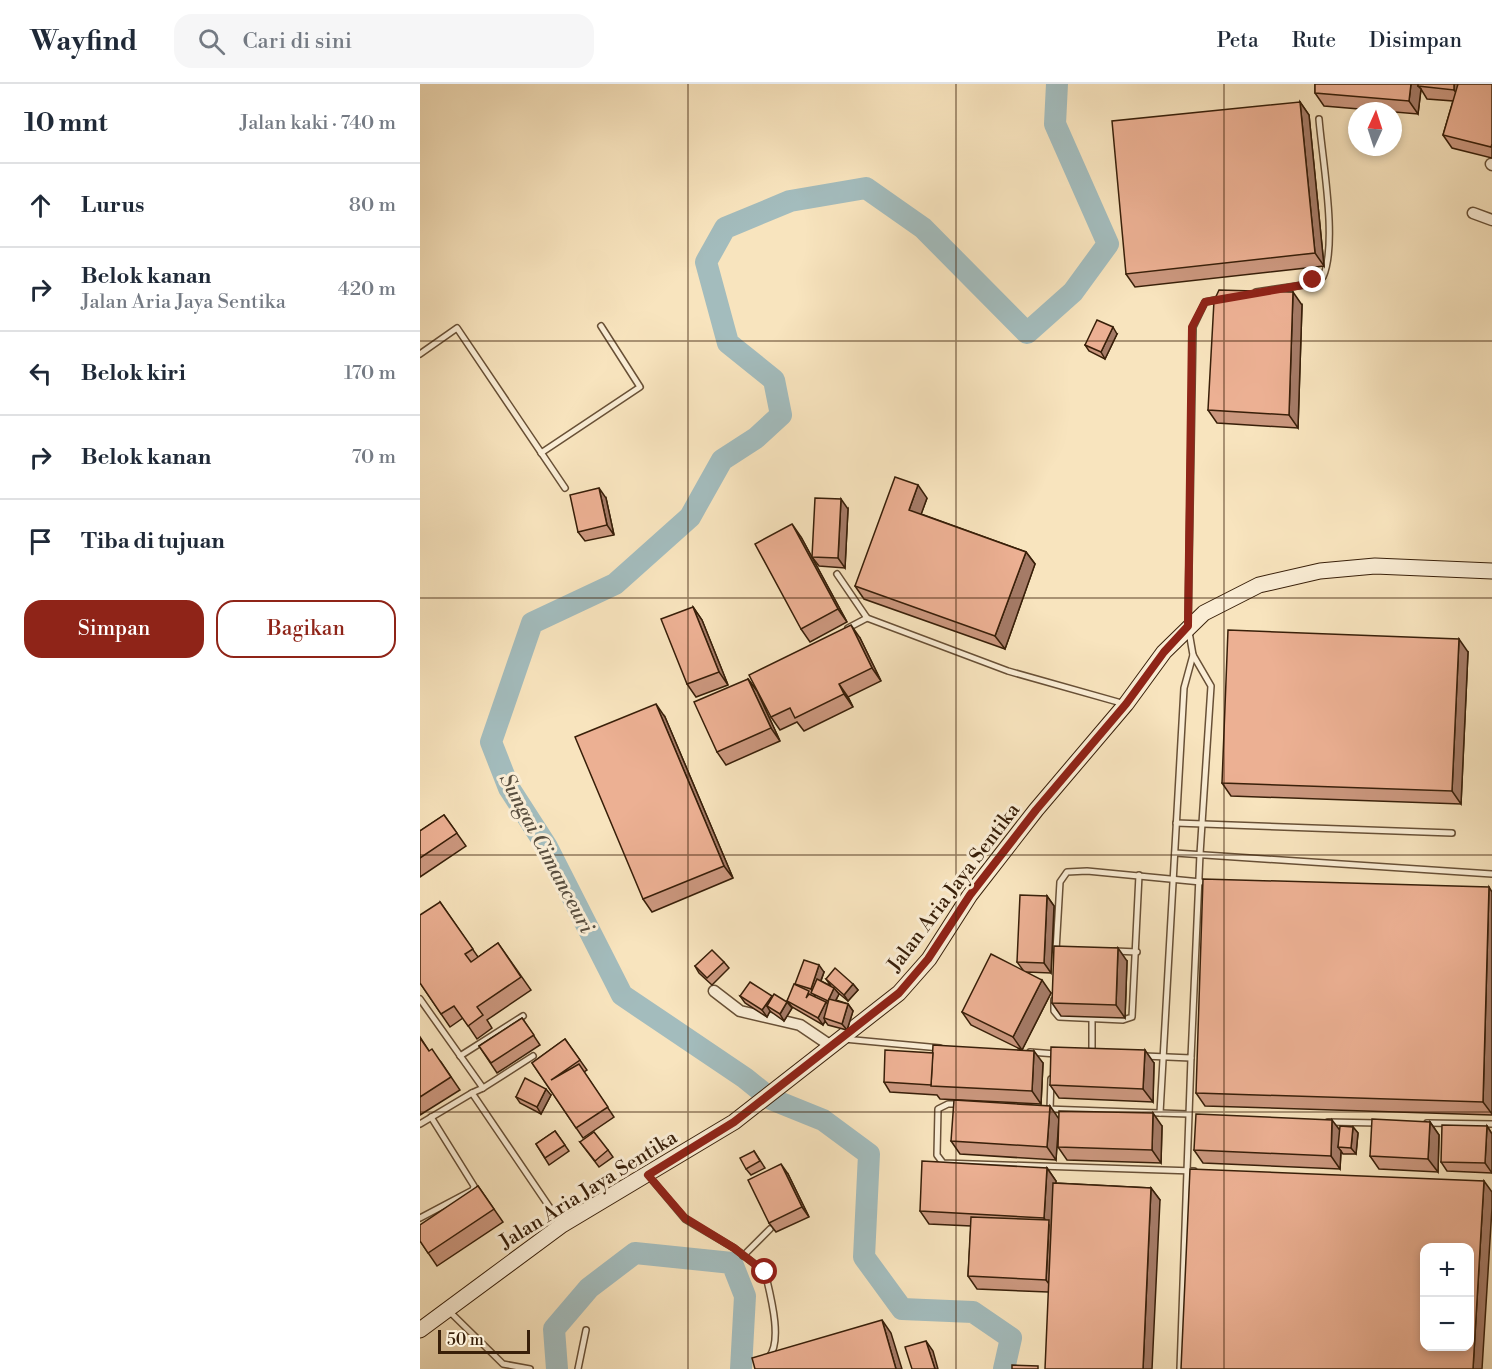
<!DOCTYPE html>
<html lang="id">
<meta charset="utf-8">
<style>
:root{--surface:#fff;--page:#f6f6f7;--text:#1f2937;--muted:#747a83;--line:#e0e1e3;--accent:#8f2418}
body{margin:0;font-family:"Libre Bodoni",serif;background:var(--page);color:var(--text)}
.controls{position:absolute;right:18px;bottom:18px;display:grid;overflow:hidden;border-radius:12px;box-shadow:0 3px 9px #0003}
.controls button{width:54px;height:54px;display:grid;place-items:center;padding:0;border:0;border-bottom:2px solid var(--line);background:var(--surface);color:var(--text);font:30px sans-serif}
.compass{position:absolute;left:928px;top:18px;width:54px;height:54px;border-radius:50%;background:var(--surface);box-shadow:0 3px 9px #0003;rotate:3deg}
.scale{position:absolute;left:18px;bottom:15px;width:92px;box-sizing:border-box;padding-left:6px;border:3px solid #381f09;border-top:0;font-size:16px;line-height:21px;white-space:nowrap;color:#381f09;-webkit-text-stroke:4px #faedd5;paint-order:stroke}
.stop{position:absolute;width:18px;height:18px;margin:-14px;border:4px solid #8f2418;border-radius:50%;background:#fff}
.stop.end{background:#8f2418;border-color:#fff;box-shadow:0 2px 6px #0008}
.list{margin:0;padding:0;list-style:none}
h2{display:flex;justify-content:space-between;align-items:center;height:78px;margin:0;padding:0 24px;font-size:26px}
h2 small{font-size:20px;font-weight:400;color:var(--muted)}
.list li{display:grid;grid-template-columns:39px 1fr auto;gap:18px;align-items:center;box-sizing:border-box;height:84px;padding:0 24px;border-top:2px solid var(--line)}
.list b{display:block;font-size:22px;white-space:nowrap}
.list p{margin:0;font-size:20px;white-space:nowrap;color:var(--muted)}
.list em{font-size:20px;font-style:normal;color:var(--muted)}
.actions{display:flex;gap:12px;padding:18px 24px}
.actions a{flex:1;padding:14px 0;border:2px solid var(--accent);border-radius:18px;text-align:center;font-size:21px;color:var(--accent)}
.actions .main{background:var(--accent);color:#fff}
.icon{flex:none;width:33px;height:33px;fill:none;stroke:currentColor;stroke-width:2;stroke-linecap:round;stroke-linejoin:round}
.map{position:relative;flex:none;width:1072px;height:1285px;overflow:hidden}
header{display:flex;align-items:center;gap:36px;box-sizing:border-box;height:84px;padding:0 30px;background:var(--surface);border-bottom:2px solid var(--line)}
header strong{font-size:28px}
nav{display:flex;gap:33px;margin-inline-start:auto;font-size:21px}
.search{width:420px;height:54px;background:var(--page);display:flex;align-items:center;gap:15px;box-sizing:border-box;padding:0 21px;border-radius:18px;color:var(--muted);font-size:22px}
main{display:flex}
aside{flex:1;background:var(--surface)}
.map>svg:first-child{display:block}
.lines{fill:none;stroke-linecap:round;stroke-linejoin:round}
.river{stroke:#a3bcbd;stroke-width:22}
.lane-casing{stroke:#685036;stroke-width:8}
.street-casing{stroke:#685036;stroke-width:13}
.secondary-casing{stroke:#381f09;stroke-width:17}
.lane{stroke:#faedd5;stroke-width:5}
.street{stroke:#faedd5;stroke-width:10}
.secondary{stroke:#faedd5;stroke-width:15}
.wall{fill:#cb977e;stroke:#381f09;stroke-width:1.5}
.shaded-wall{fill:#a57b67;stroke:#381f09;stroke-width:1.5}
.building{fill:#ecb093;stroke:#381f09;stroke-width:1.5;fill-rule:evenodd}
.route{stroke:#8f2418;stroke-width:8}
.grid{fill:none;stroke:#381f09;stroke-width:1.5;stroke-opacity:0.55}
.labels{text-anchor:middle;stroke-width:6;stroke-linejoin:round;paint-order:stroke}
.street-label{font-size:20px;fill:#381f09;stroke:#faedd5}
.water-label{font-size:21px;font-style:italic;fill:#584e3f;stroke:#faedd5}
</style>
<header>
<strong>Wayfind</strong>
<div class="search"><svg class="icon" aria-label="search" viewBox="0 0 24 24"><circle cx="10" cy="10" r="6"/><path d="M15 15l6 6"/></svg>Cari di sini</div>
<nav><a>Peta</a><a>Rute</a><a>Disimpan</a></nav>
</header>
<main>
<aside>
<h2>10 mnt<small>Jalan kaki · 740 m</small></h2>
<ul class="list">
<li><svg class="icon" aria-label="ahead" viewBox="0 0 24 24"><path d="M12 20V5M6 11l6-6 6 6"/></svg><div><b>Lurus</b></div><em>80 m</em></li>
<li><svg class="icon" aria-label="right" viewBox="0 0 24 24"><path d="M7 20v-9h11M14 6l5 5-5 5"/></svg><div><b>Belok kanan</b><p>Jalan Aria Jaya Sentika</p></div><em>420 m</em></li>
<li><svg class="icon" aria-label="left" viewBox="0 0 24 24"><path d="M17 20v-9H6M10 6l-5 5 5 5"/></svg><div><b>Belok kiri</b></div><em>170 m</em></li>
<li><svg class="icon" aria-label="right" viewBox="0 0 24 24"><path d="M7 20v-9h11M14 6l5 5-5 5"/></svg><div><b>Belok kanan</b></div><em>70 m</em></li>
<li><svg class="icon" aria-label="arrive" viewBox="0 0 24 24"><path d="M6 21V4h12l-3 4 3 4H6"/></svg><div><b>Tiba di tujuan</b></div></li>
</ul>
<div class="actions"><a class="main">Simpan</a><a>Bagikan</a></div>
</aside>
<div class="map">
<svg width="1072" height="1285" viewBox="0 0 1072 1285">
<rect width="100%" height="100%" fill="#f8e4be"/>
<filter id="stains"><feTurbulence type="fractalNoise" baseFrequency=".00333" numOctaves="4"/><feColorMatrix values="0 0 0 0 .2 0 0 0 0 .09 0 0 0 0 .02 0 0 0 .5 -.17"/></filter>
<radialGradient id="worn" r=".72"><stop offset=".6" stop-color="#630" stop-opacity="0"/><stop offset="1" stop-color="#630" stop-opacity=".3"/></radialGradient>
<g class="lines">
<g class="river">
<path d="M137,1285L134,1245L169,1204L215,1169L312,1179L325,1212L321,1285"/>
<path d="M584,1285L591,1254L553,1228L482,1225L444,1173L449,1070L403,1036L351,1015L325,994L202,911L127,763L89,704L71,658L112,539L195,500L270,433L302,376L336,354L361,331L354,296L308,259L286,178L305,144L370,117L446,104L503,144L607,249L653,208L688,160L635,40L637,0"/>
</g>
<g class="lane-casing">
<g id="lane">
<path d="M836,208L883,201L903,193C918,159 902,74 899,35"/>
<path d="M0,270L37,244L145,404"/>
<path d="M121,369L220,303L181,242"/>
<path d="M417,490L447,534L588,587L705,620"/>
<path d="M428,544L447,534"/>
<path d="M756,739L1032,749"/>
<path d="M755,769L1072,790"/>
<path d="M636,867L640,798L647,788L667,787L781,798"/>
<path d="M695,867L717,868"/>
<path d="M0,915L63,1004L52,1009L141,1140"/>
<path d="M634,916V927L639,933L703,936L712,933L719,791"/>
<path d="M672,936V970"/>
<path d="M424,955L520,964"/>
<path d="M610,968L636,970"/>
<path d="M40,972L103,932"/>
<path d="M724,972L771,974L780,770L791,602L773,571L768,542L773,243L785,218L800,215"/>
<path d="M63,1004L113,972"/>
<path d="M539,1020H528L518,1025L517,1071L523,1079L774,1087"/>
<path d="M626,1025L768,1030"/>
<path d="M630,1025L631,995"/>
<path d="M740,1029L764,604L773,571"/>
<path d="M908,1038L958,1039"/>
<path d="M1007,1039L1072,1040"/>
<path d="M0,1040L52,1009"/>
<path d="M228,1091L265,1135L314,1164L345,1188C350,1210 363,1256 349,1273"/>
<path d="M0,1134L53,1106L54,1102L11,1033"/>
<path d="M323,1172L350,1145"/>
<path d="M28,1226L83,1280L110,1285"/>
<path d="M158,1285L166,1246"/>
<path d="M760,1285L771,974"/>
</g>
</g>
<g class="street-casing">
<g id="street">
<path d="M1071,80L1072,81"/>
<path d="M1053,129L1072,136"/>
<path d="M294,907L320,927L380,941L411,962"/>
</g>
</g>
<g class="secondary-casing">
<path id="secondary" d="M0,1246L142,1141L314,1038L479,909L509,875L550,811L616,726L706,620L744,568L784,529L839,501L900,487L955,482L1072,487"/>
</g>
<use href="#lane" class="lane"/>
<use href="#street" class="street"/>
<use href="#secondary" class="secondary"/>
</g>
<g class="wall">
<path d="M895,0H1072V74L1032,64L1023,51L1033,17L1007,15L1001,5L998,30L904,22L895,9Z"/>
<path d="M880,18L889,31L904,182L715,203L706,190Z"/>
<path d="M882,221L878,344L797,339L788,326Z"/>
<path d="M697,250L685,275L669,267L665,261Z"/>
<path d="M186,414L194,451L165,457L158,448Z"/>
<path d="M507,414L501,430L606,468L615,480L585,565L444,515L435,502Z"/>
<path d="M428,425L425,484L399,482L392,473Z"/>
<path d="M381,453L427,538L390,558L381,545Z"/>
<path d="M273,523L282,536L308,601L276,613L267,600Z"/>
<path d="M440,554L461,597L428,613L433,623L384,647L377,638L360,646L351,633Z"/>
<path d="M1048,568L1041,720L811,712L802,699Z"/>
<path d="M328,595L337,607L360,657L306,681L297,668Z"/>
<path d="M245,633L313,794L232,828L223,815Z"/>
<path d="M24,731L46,762L0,793V747Z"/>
<path d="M1072,808V1031L785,1022L776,1009Z"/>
<path d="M627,812L634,822L631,889L607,888L631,909L602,966L623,979L621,1020L520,1015L517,1011L470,1008L464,998L513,969L602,966L551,941L542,928L603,886L597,878Z"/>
<path d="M20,818L58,873L78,859L111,906L67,936L72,944L57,955L43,934L30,943L0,899Z"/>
<path d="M707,877L705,934L641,932L632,919Z"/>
<path d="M304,878L309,884L292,901L279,889L275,882Z"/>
<path d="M404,888L401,897L411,902L406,895L433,900L438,906L428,917L416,907L419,910L416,916L428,920L433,927L427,946L408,941L405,937L403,941L372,923L367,917L376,901L375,900Z"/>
<path d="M320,912L372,924L364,937L350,927L347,933L325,919Z"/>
<path d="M102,934L120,961L77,989L59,962Z"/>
<path d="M0,953L9,967L21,978L40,1006L0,1031Z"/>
<path d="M145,955L167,986L164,988L194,1033L163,1054L112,979Z"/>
<path d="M734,979L733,1018L639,1014L630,1001Z"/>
<path d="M131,1011L121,1030L100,1019L96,1013Z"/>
<path d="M639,1035L742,1042L741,1079L647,1076L638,1063V1041L636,1076L540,1070L531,1057Z"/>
<path d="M1010,1038L1019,1051L1018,1088L959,1085L950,1072Z"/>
<path d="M1067,1042L1072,1050V1089L1027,1087L1021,1078Z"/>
<path d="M933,1043L938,1049L936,1070H923L921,1067L920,1085L783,1079L774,1066Z"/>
<path d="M135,1047L149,1067L129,1081L116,1060Z"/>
<path d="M160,1058L188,1066L193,1073L179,1083Z"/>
<path d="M334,1067L345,1084L331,1091L326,1085Z"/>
<path d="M627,1084L636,1097L635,1099L731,1104L740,1116L628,1208L557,1205L548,1192L551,1142L509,1140L500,1127Z"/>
<path d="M368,1090L389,1133L356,1148L349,1139Z"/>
<path d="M58,1102L83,1138L17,1182L0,1157Z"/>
</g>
<g class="shaded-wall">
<path d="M991,0H1001L998,2L1001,5L998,30L989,17Z"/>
<path d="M1034,0H1045L1043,18L1034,6Z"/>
<path d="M880,18L889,31L904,182L895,169Z"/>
<path d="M873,208L882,221L878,344L869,331Z"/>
<path d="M693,243L697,250L685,275L681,268Z"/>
<path d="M498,401L507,414L498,439L489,426Z"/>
<path d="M179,404L186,414L194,451L187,441Z"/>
<path d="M421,415L428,425L425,484L418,474Z"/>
<path d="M372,440L381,453L427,538L418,525Z"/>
<path d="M606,468L615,480L585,565L575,552Z"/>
<path d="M273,523L282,536L308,601L299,588Z"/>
<path d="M431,541L440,554L461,597L452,584Z"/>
<path d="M1039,555L1048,568L1041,720L1032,707Z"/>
<path d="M328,595L337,607L360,657L351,644Z"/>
<path d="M419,600L428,613L433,623L424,610Z"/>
<path d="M236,620L245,633L313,794L304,782Z"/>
<path d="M1069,803L1072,808V1030L1063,1018Z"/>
<path d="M627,812L634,822L631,889L624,879Z"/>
<path d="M698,864L707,877L705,934L696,921Z"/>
<path d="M399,881L404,888L395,912L391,905Z"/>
<path d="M622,896L631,909L602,966L593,953Z"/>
<path d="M433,900L438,906L428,917L424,911Z"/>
<path d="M414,904L419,910L412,923L408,917Z"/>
<path d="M352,912L356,918L347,922L350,927L347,933L342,926Z"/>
<path d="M367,918L372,924L364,937L360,930Z"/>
<path d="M406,918L411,924L404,934L405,937L403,941L398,934Z"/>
<path d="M428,920L433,927L427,946L422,940Z"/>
<path d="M725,966L734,979L733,1018L723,1005Z"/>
<path d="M614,967L623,979L621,1020L612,1007Z"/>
<path d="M126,1005L131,1011L121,1030L117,1023Z"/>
<path d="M630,1022L639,1035L636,1076L627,1063Z"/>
<path d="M733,1029L742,1042L741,1079L732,1066Z"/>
<path d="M912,1036L922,1049L918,1063L921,1067L920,1085L911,1072Z"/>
<path d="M1010,1038L1019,1051L1018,1088L1008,1075Z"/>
<path d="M1067,1042L1072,1050V1089L1065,1079Z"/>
<path d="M933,1043L938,1049L936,1070L931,1064Z"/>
<path d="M361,1080L368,1090L389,1133L382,1123Z"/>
<path d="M627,1084L636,1097L633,1143L635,1208L626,1196L629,1141L624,1134Z"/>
<path d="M1064,1097L1072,1108V1124L1062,1285H1053Z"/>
<path d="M731,1104L740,1116L732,1285H723Z"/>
<path d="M462,1236L471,1249L482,1285H476Z"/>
<path d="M506,1257L513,1267L518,1285H515Z"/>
</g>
<g class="building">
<path d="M895,0H991L989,17L895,9Z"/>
<path d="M998,0H1034V6L998,2Z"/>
<path d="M1038,0H1072V60L1071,63L1023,51Z"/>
<path d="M880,18L895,169L706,190L692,37Z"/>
<path d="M799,206L873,208L869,331L788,326L794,217Z"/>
<path d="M677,236L693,243L681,268L665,261Z"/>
<path d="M475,393L498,401L489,426L606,468L575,552L435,502Z"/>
<path d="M179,404L187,441L158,448L150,411Z"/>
<path d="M395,414L421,415L418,474L392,473Z"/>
<path d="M372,440L418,525L381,545L335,460Z"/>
<path d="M273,523L299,588L267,600L241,535Z"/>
<path d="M431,541L452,584L419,600L424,610L375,634L370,624L351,633L329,591Z"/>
<path d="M808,546L1039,555L1032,707L802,699Z"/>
<path d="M328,595L351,644L297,668L274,618Z"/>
<path d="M236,620L304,782L223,815L155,653Z"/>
<path d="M24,731L37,749L0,774V747Z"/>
<path d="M783,795L1069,803L1063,1018L776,1009Z"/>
<path d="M600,811L627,812L624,879L597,878Z"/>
<path d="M20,818L53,865L45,870L51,878L78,859L101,893L57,923L63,931L48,942L34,922L21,930L0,899V831Z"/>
<path d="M634,862L698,864L696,921L632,919Z"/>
<path d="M292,866L304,878L287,894L275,882Z"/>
<path d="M571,870L622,896L593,953L542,928Z"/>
<path d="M384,876L399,881L391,905L375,900Z"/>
<path d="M415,884L433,900L424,911L406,895Z"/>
<path d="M397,895L414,904L408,917L391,909Z"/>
<path d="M330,898L352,912L342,926L320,912Z"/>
<path d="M374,900L389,907L386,914L389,910L406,918L398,934L367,917Z"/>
<path d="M354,910L367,918L360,930L347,922Z"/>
<path d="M409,915L428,920L422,940L404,934Z"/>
<path d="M102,934L114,951L71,979L59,962Z"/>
<path d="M0,954L9,967L12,965L31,993L0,1013Z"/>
<path d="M145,955L160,976L131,996L159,980L188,1023L156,1044L112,979Z"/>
<path d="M513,961L614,967L612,1007L511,1002Z"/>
<path d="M631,963L725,966L723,1005L630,1001Z"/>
<path d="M465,966L513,969L511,1001L464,998Z"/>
<path d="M105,994L126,1005L117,1023L96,1013Z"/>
<path d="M534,1016L630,1022L627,1063L531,1057Z"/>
<path d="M639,1027L733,1029L732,1066L638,1063Z"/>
<path d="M776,1030L912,1036L911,1072L774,1066Z"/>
<path d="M952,1035L1010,1038L1008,1075L950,1072Z"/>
<path d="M1022,1041L1067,1042L1065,1079L1021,1078Z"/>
<path d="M920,1042L933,1043L931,1064L918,1063Z"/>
<path d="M135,1047L145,1061L125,1074L116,1060Z"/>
<path d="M174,1048L188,1066L175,1077L160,1058Z"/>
<path d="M334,1067L340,1077L326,1085L320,1074Z"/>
<path d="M502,1077L627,1084L624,1134L500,1127Z"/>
<path d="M361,1080L382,1123L349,1139L328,1096Z"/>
<path d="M770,1085L1064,1097L1053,1285H761ZM1005,1164H1050V1263H1005Z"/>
<path d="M633,1099L731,1104L723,1285H625Z"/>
<path d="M58,1102L74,1125L8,1169L0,1157V1141Z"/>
<path d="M551,1133L629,1136L626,1196L548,1192Z"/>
<path d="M462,1236L476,1285H335L332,1274Z"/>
<path d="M506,1257L515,1285H492L485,1263Z"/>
<path d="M592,1281L618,1282V1285H592Z"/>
</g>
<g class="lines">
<path class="route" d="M345,1188L314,1164L265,1134L228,1091L314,1038L479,909L508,875L550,811L616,726L706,620L744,568L768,542L772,243L785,218L883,201L893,196"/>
</g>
<path class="grid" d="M268,0V1285M536,0V1285M804,0V1285M0,257H1072M0,514H1072M0,771H1072M0,1028H1072"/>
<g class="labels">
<g class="street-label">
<text transform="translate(533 803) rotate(-53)" y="7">Jalan Aria Jaya Sentika</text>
<text transform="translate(168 1105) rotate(-32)" y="7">Jalan Aria Jaya Sentika</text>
</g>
<g class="water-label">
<text transform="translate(127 769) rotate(62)" y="7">Sungai Cimanceuri</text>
</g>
</g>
<rect width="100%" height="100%" filter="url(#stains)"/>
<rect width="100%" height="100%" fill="url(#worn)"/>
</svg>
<div class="controls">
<button>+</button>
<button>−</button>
</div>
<svg class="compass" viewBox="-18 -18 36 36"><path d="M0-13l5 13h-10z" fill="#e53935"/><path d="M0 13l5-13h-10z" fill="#747a83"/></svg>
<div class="scale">50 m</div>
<div class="stop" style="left:345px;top:1188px"></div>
<div class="stop end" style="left:893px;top:196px"></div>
</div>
</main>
